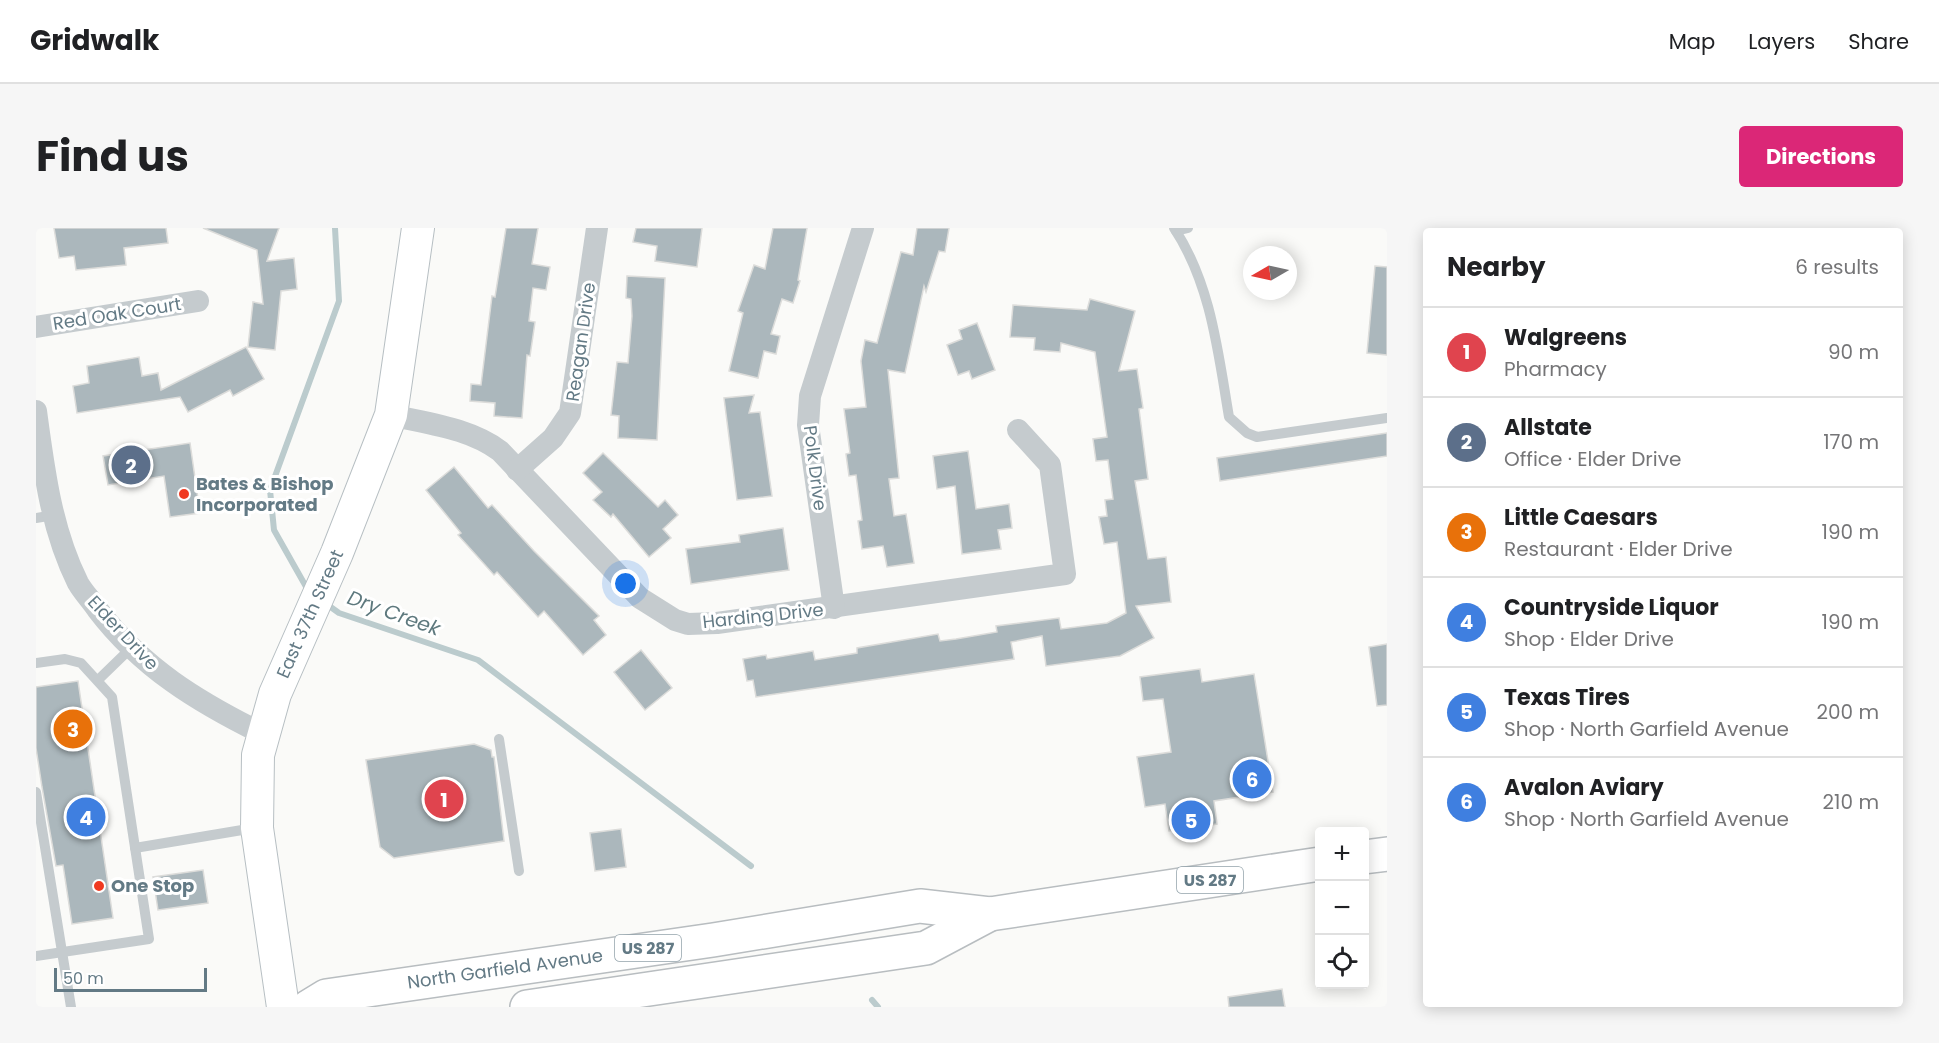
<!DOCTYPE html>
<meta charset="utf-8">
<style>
:root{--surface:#fff;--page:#f6f6f6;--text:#202124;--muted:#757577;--line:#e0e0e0;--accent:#db2777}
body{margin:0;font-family:Poppins,sans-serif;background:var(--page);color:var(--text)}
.controls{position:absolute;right:18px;bottom:18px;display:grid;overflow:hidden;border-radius:6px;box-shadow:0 3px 15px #0003}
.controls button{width:54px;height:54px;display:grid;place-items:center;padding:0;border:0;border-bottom:2px solid var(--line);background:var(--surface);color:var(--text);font:30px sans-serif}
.compass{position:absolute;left:1207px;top:18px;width:54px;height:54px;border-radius:50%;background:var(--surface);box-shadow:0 3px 15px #0003;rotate:261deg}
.scale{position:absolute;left:18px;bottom:15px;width:153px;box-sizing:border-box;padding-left:6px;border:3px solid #637a85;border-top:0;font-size:16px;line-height:21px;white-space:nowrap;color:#637a85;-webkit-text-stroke:4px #fff;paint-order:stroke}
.you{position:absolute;left:590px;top:356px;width:21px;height:21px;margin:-15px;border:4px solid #fff;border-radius:50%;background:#1a73e8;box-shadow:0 0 0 9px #1a73e833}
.badge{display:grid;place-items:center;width:39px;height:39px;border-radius:50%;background:var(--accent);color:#fff;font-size:20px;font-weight:700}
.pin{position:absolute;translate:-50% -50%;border:3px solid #fff;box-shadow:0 2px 6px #0006}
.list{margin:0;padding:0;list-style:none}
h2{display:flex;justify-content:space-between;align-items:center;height:78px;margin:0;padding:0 24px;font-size:26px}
h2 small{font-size:20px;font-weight:400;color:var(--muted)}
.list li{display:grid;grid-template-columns:39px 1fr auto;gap:18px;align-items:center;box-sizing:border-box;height:90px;padding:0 24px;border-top:2px solid var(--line)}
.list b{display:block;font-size:22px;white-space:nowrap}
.list p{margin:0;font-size:20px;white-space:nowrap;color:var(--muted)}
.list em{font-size:20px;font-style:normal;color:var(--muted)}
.icon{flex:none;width:33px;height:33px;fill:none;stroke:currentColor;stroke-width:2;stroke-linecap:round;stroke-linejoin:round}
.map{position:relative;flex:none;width:1351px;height:779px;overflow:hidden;border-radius:6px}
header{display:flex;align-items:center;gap:36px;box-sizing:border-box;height:84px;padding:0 30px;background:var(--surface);border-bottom:2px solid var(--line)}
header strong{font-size:28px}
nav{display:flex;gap:33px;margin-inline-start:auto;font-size:21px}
.intro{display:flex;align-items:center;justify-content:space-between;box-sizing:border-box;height:144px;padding:0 36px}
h1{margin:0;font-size:42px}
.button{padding:15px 27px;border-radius:6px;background:var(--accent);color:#fff;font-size:21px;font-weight:700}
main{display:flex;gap:36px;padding:0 36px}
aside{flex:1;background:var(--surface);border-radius:6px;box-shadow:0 3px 15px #0003}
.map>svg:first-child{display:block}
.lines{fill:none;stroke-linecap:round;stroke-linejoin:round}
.stream{stroke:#bbcbcd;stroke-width:6}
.building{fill:#abb7bc;stroke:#dcdcda;stroke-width:1.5}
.secondary-casing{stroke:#b7bfc3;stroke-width:34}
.highway-casing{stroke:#b8bdc0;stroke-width:36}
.lane{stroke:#c5cbce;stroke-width:10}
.street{stroke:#c5cbce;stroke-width:22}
.secondary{stroke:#fff;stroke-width:32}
.highway{stroke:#fff;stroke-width:33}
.poi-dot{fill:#f03a21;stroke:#fff;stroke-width:2}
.labels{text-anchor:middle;stroke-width:6;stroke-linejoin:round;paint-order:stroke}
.shield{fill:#fff;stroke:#92a2aa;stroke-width:1.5}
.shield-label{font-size:16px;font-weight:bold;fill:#637a85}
.street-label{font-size:18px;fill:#637a85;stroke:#fff}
.poi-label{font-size:18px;font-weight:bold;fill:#637a85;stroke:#fff;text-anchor:start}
.water-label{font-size:20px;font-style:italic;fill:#5e797e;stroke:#fff}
</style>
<header>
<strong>Gridwalk</strong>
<nav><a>Map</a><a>Layers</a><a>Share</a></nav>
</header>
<div class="intro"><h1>Find us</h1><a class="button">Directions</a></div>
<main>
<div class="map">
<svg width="1351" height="779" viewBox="0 0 1351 779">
<rect width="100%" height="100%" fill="#fafaf8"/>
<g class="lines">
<g class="stream">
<path d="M273,364L238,302L234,262L303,73L299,0"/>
<path d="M289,375L303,385L442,432L715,638"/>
<path d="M836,772L842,779"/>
</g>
</g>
<g class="building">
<path d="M18,0H130L132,15L88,20L90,37L40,42L38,28L23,30Z"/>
<path d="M167,0H243L231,33L258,30L261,61L245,63L239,122L212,119L217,74L227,76L221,22Z"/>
<path d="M470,0H502L496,36L514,39L510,62L497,60L493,93L499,94L494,128L491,127L486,190L458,188L459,175L434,173L435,156L445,157L456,68L459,69Z"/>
<path d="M600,0H666L661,39L619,33L621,18L597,14Z"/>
<path d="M737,0H771L762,52L764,53L757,75L746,71L735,106L744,108L740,126L728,123L722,150L693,143L707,85L702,83L718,37L729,41Z"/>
<path d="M881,0H913L909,24L903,23L890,64L888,58L869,145L852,142L863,250L853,251L858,288L870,286L878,335L851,339L847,318L826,321L822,293L826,292L820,247L813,248L810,226L814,225L808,181L830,179L825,133L829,112L841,115L865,24L877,27Z"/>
<path d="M1339,38L1351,39V127L1331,125Z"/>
<path d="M591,48L629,50L621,212L582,210L583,188L575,187L581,134L592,135L596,88L595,71L590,70Z"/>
<path d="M1054,71L1099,83L1083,143L1101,141L1107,180L1103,181L1112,251L1099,253L1112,331L1130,329L1135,374L1100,378L1118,410L1084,428L1010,438L1006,408L975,414L978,431L720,469L717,452L711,453L707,431L730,427L731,431L777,423L779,432L821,425V420L902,406L904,413L920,411L961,404L960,398L1023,390L1025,401L1071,395L1090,385L1081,314L1068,316L1063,289L1071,288L1069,272L1077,271L1072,232L1060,233L1057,211L1071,209L1059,124L1025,115L1024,124L998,122L999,110L974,109L977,77L1051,82Z"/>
<path d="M941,95L959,142L936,151L933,143L922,147L911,117L926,111L923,102Z"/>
<path d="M210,119L228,151L197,168L194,162L152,184L144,169L41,185L37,158L53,155L51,138L103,129L106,148L122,145L125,162Z"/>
<path d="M718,167L713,185L724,184L736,268L701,272L688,170Z"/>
<path d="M1351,205V228L1184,253L1181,230Z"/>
<path d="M154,215L164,285L134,289L128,248L72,257L67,228Z"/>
<path d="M932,223L940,281L973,276L976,300L962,302L965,321L926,326L919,258L901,261L897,228Z"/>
<path d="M567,225L622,279L629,272L642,287L627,301L635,310L613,329L577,286L575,289L557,272L566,264L547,245Z"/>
<path d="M418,239L452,280L456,277L498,323L563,388L558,392L570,407L547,427L508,383L502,389L461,344L458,347L422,307L425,305L390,262Z"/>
<path d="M747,300L753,342L655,356L650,321L704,314L703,307Z"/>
<path d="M1351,416V477L1341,478L1333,419Z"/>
<path d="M605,422L636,460L609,482L578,444Z"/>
<path d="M1164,441L1166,454L1218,446L1237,564L1178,573L1181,596L1133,603L1129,576L1109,579L1101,529L1135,524L1127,471L1107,473L1104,449Z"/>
<path d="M42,453L77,690L36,696L27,637L20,638L6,559L0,520V459Z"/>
<path d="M438,516L455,522L456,529H458L468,613L358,630L344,619L330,532Z"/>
<path d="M585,601L590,639L559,643L554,605Z"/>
<path d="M167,642L172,675L122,682L117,649Z"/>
<path d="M1246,761L1249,779H1193L1192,769Z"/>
</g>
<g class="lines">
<g class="secondary-casing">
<path id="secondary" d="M247,779L221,600L222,527L239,466L301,325L355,187L382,0"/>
</g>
<g class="highway-casing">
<g id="highway">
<path d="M1328,629L1351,626"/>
<path d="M272,779L290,768L677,712L884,678L954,686L1284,636"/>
<path d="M491,779L890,720L954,686"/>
</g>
</g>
<g class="lane">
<path d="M1138,0C1175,56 1182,124 1193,189L1211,205L1221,209L1351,190"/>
<path d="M1140,3L1152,0"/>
<path d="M0,290L18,287"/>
<path d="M0,435L29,431L45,435L76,469L113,711L0,728"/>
<path d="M62,452L96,419"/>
<path d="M463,511L483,643"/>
<path d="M0,564L35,779"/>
<path d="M99,620L218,600"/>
</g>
<g class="street">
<path d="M0,99L162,73"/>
<path d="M0,183C8,242 15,301 42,355C47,364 55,372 61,381C106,440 162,474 227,506"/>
<path d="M355,187C393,196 433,200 464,223L604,370L639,392L652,396L681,395L1029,346L1014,237L982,202"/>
<path d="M481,242L517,210L534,185L561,0"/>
<path d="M798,380L772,197L774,168L827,0"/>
</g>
<use href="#secondary" class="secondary"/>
<use href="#highway" class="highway"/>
</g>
<g class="poi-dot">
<circle cx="148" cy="266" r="6"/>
<circle cx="63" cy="658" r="6"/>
</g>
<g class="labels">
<g class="shield">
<rect x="1141" y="639" width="66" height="26" rx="4.5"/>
<rect x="579" y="707" width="66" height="26" rx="4.5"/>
</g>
<g class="shield-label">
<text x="1174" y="658">US 287</text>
<text x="612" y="726">US 287</text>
</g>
<g class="street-label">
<text transform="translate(81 86) rotate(-9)" y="6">Red Oak Court</text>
<text transform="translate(545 114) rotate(-82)" y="6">Reagan Drive</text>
<text transform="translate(779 240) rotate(83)" y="6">Polk Drive</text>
<text transform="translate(274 386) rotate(-66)" y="6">East 37th Street</text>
<text transform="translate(727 388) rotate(-6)" y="6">Harding Drive</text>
<text transform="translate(87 405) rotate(47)" y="6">Elder Drive</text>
<text transform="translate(469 741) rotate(-8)" y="6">North Garfield Avenue</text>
</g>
<g class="poi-label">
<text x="160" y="262">Bates &amp; Bishop<tspan x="160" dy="21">Incorporated</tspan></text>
<text x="75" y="664">One Stop</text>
</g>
<g class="water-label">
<text transform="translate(358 385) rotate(20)" y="7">Dry Creek</text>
</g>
</g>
</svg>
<div class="controls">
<button>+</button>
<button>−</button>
<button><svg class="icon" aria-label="locate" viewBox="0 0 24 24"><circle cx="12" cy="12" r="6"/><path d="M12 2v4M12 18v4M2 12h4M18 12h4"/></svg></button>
</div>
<svg class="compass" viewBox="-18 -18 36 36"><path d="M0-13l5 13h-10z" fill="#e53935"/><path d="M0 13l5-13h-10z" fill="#757577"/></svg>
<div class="scale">50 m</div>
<div class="you"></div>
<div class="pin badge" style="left:408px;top:571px;background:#e0444e">1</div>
<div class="pin badge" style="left:95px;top:237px;background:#5c6f8a">2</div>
<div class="pin badge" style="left:37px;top:501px;background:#e8710a">3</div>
<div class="pin badge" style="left:50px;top:589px;background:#3f7fe0">4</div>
<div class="pin badge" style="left:1155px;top:592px;background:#3f7fe0">5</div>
<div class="pin badge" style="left:1216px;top:551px;background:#3f7fe0">6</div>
</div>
<aside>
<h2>Nearby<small>6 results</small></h2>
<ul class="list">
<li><span class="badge" style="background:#e0444e">1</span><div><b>Walgreens</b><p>Pharmacy</p></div><em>90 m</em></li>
<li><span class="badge" style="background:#5c6f8a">2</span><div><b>Allstate</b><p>Office · Elder Drive</p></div><em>170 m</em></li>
<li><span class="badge" style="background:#e8710a">3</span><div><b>Little Caesars</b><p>Restaurant · Elder Drive</p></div><em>190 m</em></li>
<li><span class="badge" style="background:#3f7fe0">4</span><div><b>Countryside Liquor</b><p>Shop · Elder Drive</p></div><em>190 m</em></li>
<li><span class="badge" style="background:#3f7fe0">5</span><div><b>Texas Tires</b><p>Shop · North Garfield Avenue</p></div><em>200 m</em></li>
<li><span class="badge" style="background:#3f7fe0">6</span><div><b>Avalon Aviary</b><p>Shop · North Garfield Avenue</p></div><em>210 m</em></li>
</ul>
</aside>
</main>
